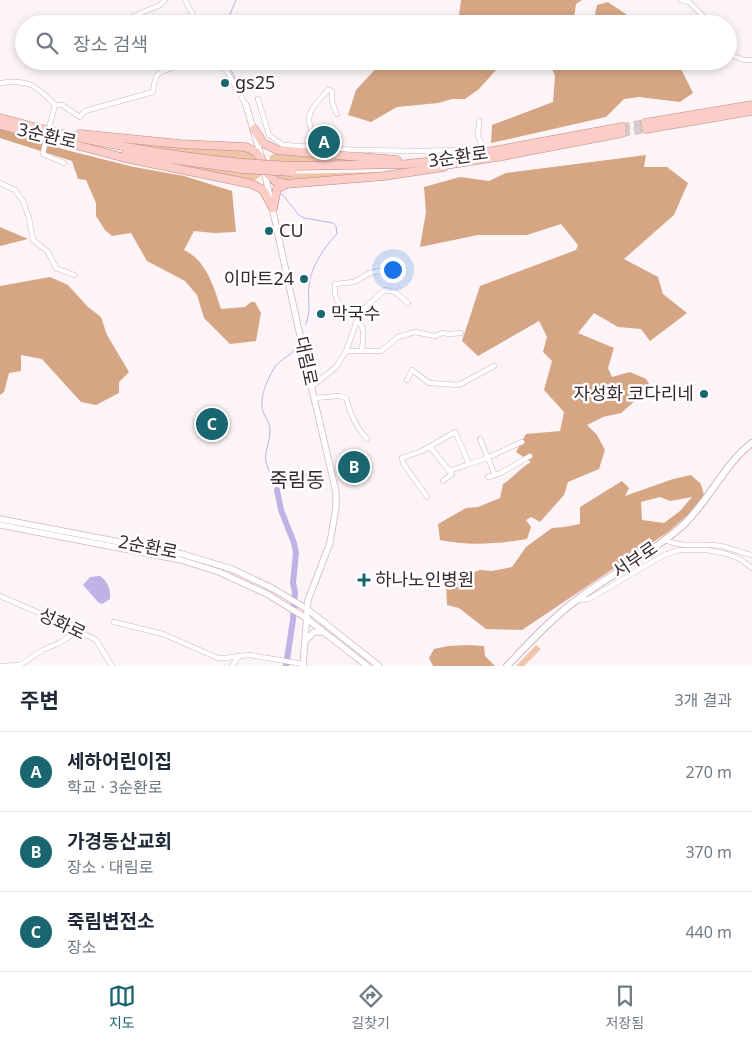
<!DOCTYPE html>
<html lang="ko">
<meta charset="utf-8">
<style>
:root{--surface:#fff;--page:#f6f6f7;--text:#1f2937;--muted:#747a83;--line:#e0e1e3;--accent:#196570}
body{margin:0;font-family:"Noto Sans","Noto Sans KR",sans-serif;background:var(--page);color:var(--text)}
.you{position:absolute;left:392px;top:269px;width:18px;height:18px;margin:-12px;border:4px solid #fff;border-radius:50%;background:#1a73e8;box-shadow:0 0 0 8px #1a73e833}
.badge{display:grid;place-items:center;width:32px;height:32px;border-radius:50%;background:var(--accent);color:#fff;font-size:16px;font-weight:700}
.pin{position:absolute;translate:-50% -50%;border:2px solid #fff;box-shadow:0 1px 5px #0006}
.list{margin:0;padding:0;list-style:none}
h2{display:flex;justify-content:space-between;align-items:center;height:65px;margin:0;padding:0 20px;font-size:21px}
h2 small{font-size:16px;font-weight:400;color:var(--muted)}
.list li{display:grid;grid-template-columns:32px 1fr auto;gap:15px;align-items:center;box-sizing:border-box;height:80px;padding:0 20px;border-top:1px solid var(--line)}
.list b{display:block;font-size:19px;white-space:nowrap}
.list p{margin:0;font-size:16px;white-space:nowrap;color:var(--muted)}
.list em{font-size:16px;font-style:normal;color:var(--muted)}
.icon{flex:none;width:28px;height:28px;fill:none;stroke:currentColor;stroke-width:2;stroke-linecap:round;stroke-linejoin:round}
.map{position:relative;flex:none;width:752px;height:666px;overflow:hidden}
.search{position:absolute;background:var(--surface);box-shadow:0 2px 8px #0003;left:15px;right:15px;top:15px;height:55px;display:flex;align-items:center;gap:12px;box-sizing:border-box;padding:0 18px;border-radius:28px;color:var(--muted);font-size:19px}
.sheet{height:305px;background:var(--surface)}
nav{display:flex;justify-content:space-around;align-items:center;box-sizing:border-box;height:70px;border-top:1px solid var(--line);background:var(--surface);font-size:14px;color:var(--muted)}
nav a{display:grid;justify-items:center;gap:2px}
nav .on{color:var(--accent)}
.map>svg:first-child{display:block}
.green{fill:#efc5a9}
.forest{fill:#d6a584;fill-rule:evenodd}
.water{fill:#c0b2e5}
.lines{fill:none;stroke-linecap:round;stroke-linejoin:round}
.stream{stroke:#c0b2e5;stroke-width:1}
.river{stroke:#c0b2e5;stroke-width:6}
.trunk-tunnel{stroke:#d5ccce;stroke-width:8;stroke-dasharray:8 4;stroke-linecap:butt}
.minor-casing{stroke:#d5b3be;stroke-width:5.5}
.tertiary-casing{stroke:#d5b3be;stroke-width:7}
.secondary-casing{stroke:#d5b3be;stroke-width:8}
.trunk-casing{stroke:#b78c88;stroke-width:9}
.minor{stroke:#fff;stroke-width:4.5}
.tertiary{stroke:#fff;stroke-width:5.5}
.secondary{stroke:#fff;stroke-width:6}
.trunk{stroke:#fcccc7;stroke-width:8}
.trunk-bridge-casing{stroke:#b78c88;stroke-width:9;stroke-linecap:butt}
.trunk-bridge{stroke:#fcccc7;stroke-width:8}
.poi-dot{fill:#196570;stroke:#fff;stroke-width:2}
.labels{text-anchor:middle;stroke-width:5;stroke-linejoin:round;paint-order:stroke}
.poi-label{font-size:18px;fill:#372a2e;stroke:#fff;text-anchor:start}
.street-label{font-size:18px;fill:#372a2e;stroke:#fff}
.quarter-label{font-size:20px;fill:#372a2e;stroke:#fff}
</style>
<div class="map">
<svg width="752" height="666" viewBox="0 0 752 666">
<rect width="100%" height="100%" fill="#fcf4f6"/>
<g class="green">
<path d="M98,138L249,150L257,158L261,176L253,181L105,151L196,166L244,173L205,157Z"/>
<path d="M278,152L388,162H279L280,174L391,172L285,182L275,178L269,163L270,156Z"/>
<path d="M536,645L541,649L524,666H516Z"/>
</g>
<g class="forest">
<path d="M461,0H582L576,4L573,24H458Z"/>
<path d="M608,2L630,17L632,24H593L597,5Z"/>
<path d="M383,61H504L479,89L465,99H452L438,103L397,107L371,122L348,115L356,90Z"/>
<path d="M549,61H677L693,93L680,102L639,97L624,99L606,117L491,143L492,125L553,102L555,76Z"/>
<path d="M0,129L66,150L134,167L184,176L232,191L236,232L214,233L194,231L184,250C206,260 214,287 221,309L245,307L251,302H255L261,313L256,341L230,344L204,318L197,295L185,281L147,261L131,233L112,236L105,230L96,216V203L86,180L78,179L72,161L0,138Z"/>
<path d="M646,155L644,167H667L688,183L674,215L624,259L658,277L663,294L687,313L650,341L641,329L618,327L594,313L578,333L614,348L608,368L612,377L630,372L646,379L651,387L621,413L603,417L587,425L597,435L605,450L599,469L568,482L564,495L540,522L531,517L526,520L531,527L527,539C498,544 468,546 440,540L438,524L466,508L478,507L500,498L503,484C513,478 520,468 531,462L516,452L526,434L560,431L564,412L544,390L552,361L543,352L547,337L539,321L478,356L462,341L480,286L576,250L578,245L561,224L527,235H478L420,247L426,212L424,187L460,177L489,181L506,173Z"/>
<path d="M0,227L28,239L0,246Z"/>
<path d="M50,277L68,285L88,307L101,317L107,335L129,372L119,382V393L96,405L81,402L42,359L21,355V371L9,373L4,392L0,395V286Z"/>
<path d="M691,475L701,484L704,495L689,514L668,532L522,630L486,629L459,608L447,605L446,583L480,570L492,571L512,567L526,547L552,528L564,527L580,524V507L622,481L629,488L625,496L673,479ZM660,497L670,501L692,497L680,511L664,523L642,520L641,502Z"/>
<path d="M469,645L484,646L485,656L495,666H433L429,658L434,649L448,646Z"/>
</g>
<path class="water" d="M100,576C108,582 111,590 110,599L102,604L98,602L83,585L90,577Z"/>
<g class="lines">
<g class="stream">
<path d="M226,24L236,0"/>
<path d="M226,61L241,89"/>
<path d="M282,194L299,215L304,218L333,223L336,226L337,234C324,247 311,267 309,285C307,300 312,307 306,324"/>
<path d="M277,490C275,480 268,472 266,462C264,451 270,442 270,431C270,424 267,420 264,414C258,401 266,382 273,370C279,358 294,356 299,343"/>
</g>
<path class="river" d="M277,490L281,510L294,543L296,553L293,583L295,592L293,620L286,666"/>
<g class="trunk-tunnel">
<path d="M622,127L645,123"/>
<path d="M622,133L646,129"/>
</g>
<g class="minor-casing">
<g id="minor">
<path d="M185,0L198,24"/>
<path d="M681,0L689,2L711,24"/>
<path d="M90,24H91"/>
<path d="M115,24L160,5L165,0"/>
<path d="M728,54L744,60H752"/>
<path d="M81,61C88,64 97,70 102,61"/>
<path d="M221,61L246,105"/>
<path d="M0,83C28,79 36,85 55,105H62L80,117L85,111L153,92C155,73 157,72 175,67V61"/>
<path d="M258,99L269,135L283,145L356,150L423,151L475,149L483,146L478,137L479,121"/>
<path d="M49,128L55,105"/>
<path d="M45,144L43,154L64,163"/>
<path d="M311,147C316,130 310,133 309,120C309,109 321,98 328,90L332,91V102L337,114"/>
<path d="M0,183L15,190L23,201L29,218L33,240L48,252L56,268L74,275"/>
<path d="M354,317L385,290L395,292L408,303"/>
<path d="M346,351L357,321"/>
<path d="M362,351C362,344 365,334 362,327C353,308 332,311 335,284L354,282L370,273L379,271"/>
<path d="M407,380L412,370L429,383L459,385L494,366"/>
<path d="M311,387L336,367L346,351H381L398,337L415,332L435,336L442,333L449,334L461,333"/>
<path d="M314,398L340,396L346,398C350,414 356,427 367,439"/>
<path d="M480,439L495,475"/>
<path d="M430,447L452,474L443,481"/>
<path d="M449,471L469,464"/>
<path d="M488,477L501,473L530,456"/>
<path d="M427,497L403,463L402,458L422,451L455,432L469,464L487,458L522,442"/>
<path d="M665,540C685,549 700,542 721,546C731,548 741,553 752,555"/>
<path d="M0,596L65,624L96,640L112,666"/>
<path d="M578,600L589,599L664,555L679,550H707L727,554L740,559L752,568"/>
<path d="M114,622L163,634L218,658H226L239,656L232,666"/>
<path d="M239,656L250,655L303,664"/>
<path d="M0,666L20,665L43,650L59,643L79,631"/>
</g>
</g>
<g class="tertiary-casing">
<g id="tertiary">
<path d="M246,105L262,159"/>
<path d="M264,170L307,368L336,492V507L330,543L308,600L303,666"/>
<path d="M0,519L182,554L232,569L272,588L307,609L379,666"/>
<path d="M0,525L181,560L219,572L267,594L306,618L367,666"/>
<path d="M306,640L314,632H322"/>
</g>
</g>
<g class="secondary-casing">
<path id="secondary" d="M507,666C530,642 552,618 579,598C612,574 650,554 681,527C709,502 723,465 752,443"/>
</g>
<g class="trunk-casing">
<g id="trunk">
<path d="M0,118C80,140 160,155 243,163"/>
<path d="M645,123L752,105"/>
<path d="M0,125L25,131"/>
<path d="M254,129L263,143L277,150L397,160"/>
<path d="M646,129L752,111"/>
<path d="M20,130L125,158L252,184L263,190L273,208"/>
<path d="M80,134L180,144L246,147L256,152L263,162"/>
<path d="M126,153L243,169"/>
<path d="M292,166L407,164L444,160L622,127"/>
<path d="M439,166L503,156L622,133"/>
<path d="M265,171L275,181L286,184L384,176L444,167"/>
<path d="M273,208L277,189L286,184"/>
</g>
</g>
<use href="#minor" class="minor"/>
<use href="#tertiary" class="tertiary"/>
<use href="#secondary" class="secondary"/>
<use href="#trunk" class="trunk"/>
<g class="trunk-bridge-casing">
<g id="trunk-bridge">
<path d="M243,163L292,166"/>
<path d="M243,169L292,172"/>
</g>
</g>
<use href="#trunk-bridge" class="trunk-bridge"/>
</g>
<g class="poi-dot">
<circle cx="225" cy="83" r="5"/>
<circle cx="269" cy="231" r="5"/>
<circle cx="304" cy="279" r="5"/>
<circle cx="321" cy="314" r="5"/>
<circle cx="704" cy="394" r="5"/>
<path d="M361.5 572.5h5v5h5v5h-5v5h-5v-5h-5v-5h5z"/>
</g>
<g class="labels">
<g class="poi-label">
<text x="235" y="89">gs25</text>
<text x="279" y="237">CU</text>
<text x="294" y="285" text-anchor="end">이마트24</text>
<text x="331" y="320">막국수</text>
<text x="694" y="400" text-anchor="end">자성화 코다리네</text>
<text x="375" y="586">하나노인병원</text>
</g>
<g class="street-label">
<text transform="translate(47 136) rotate(13)" y="6">3순환로</text>
<text transform="translate(458 157) rotate(-8)" y="6">3순환로</text>
<text transform="translate(306 361) rotate(78)" y="6">대림로</text>
<text transform="translate(148 547) rotate(11)" y="6">2순환로</text>
<text transform="translate(635 560) rotate(-34)" y="6">서부로</text>
<text transform="translate(62 624) rotate(25)" y="6">성화로</text>
</g>
<g class="quarter-label">
<text x="297" y="487">죽림동</text>
</g>
</g>
</svg>
<div class="you"></div>
<div class="pin badge" style="left:324px;top:142px">A</div>
<div class="pin badge" style="left:354px;top:467px">B</div>
<div class="pin badge" style="left:212px;top:424px">C</div>
<div class="search"><svg class="icon" aria-label="search" viewBox="0 0 24 24"><circle cx="10" cy="10" r="6"/><path d="M15 15l6 6"/></svg>장소 검색</div>
</div>
<section class="sheet">
<h2>주변<small>3개 결과</small></h2>
<ul class="list">
<li><span class="badge">A</span><div><b>세하어린이집</b><p>학교 · 3순환로</p></div><em>270 m</em></li>
<li><span class="badge">B</span><div><b>가경동산교회</b><p>장소 · 대림로</p></div><em>370 m</em></li>
<li><span class="badge">C</span><div><b>죽림변전소</b><p>장소</p></div><em>440 m</em></li>
</ul>
</section>
<nav>
<a class="on"><svg class="icon" aria-label="map" viewBox="0 0 24 24"><path d="M3 6l6-2 6 2 6-2v14l-6 2-6-2-6 2zM9 4v14M15 6v14"/></svg>지도</a>
<a><svg class="icon" aria-label="directions" viewBox="0 0 24 24"><path d="M12 3l9 9-9 9-9-9zM9 14v-3h6M13 9l2 2-2 2"/></svg>길찾기</a>
<a><svg class="icon" aria-label="saved" viewBox="0 0 24 24"><path d="M7 4h10v16l-5-4-5 4z"/></svg>저장됨</a>
</nav>
